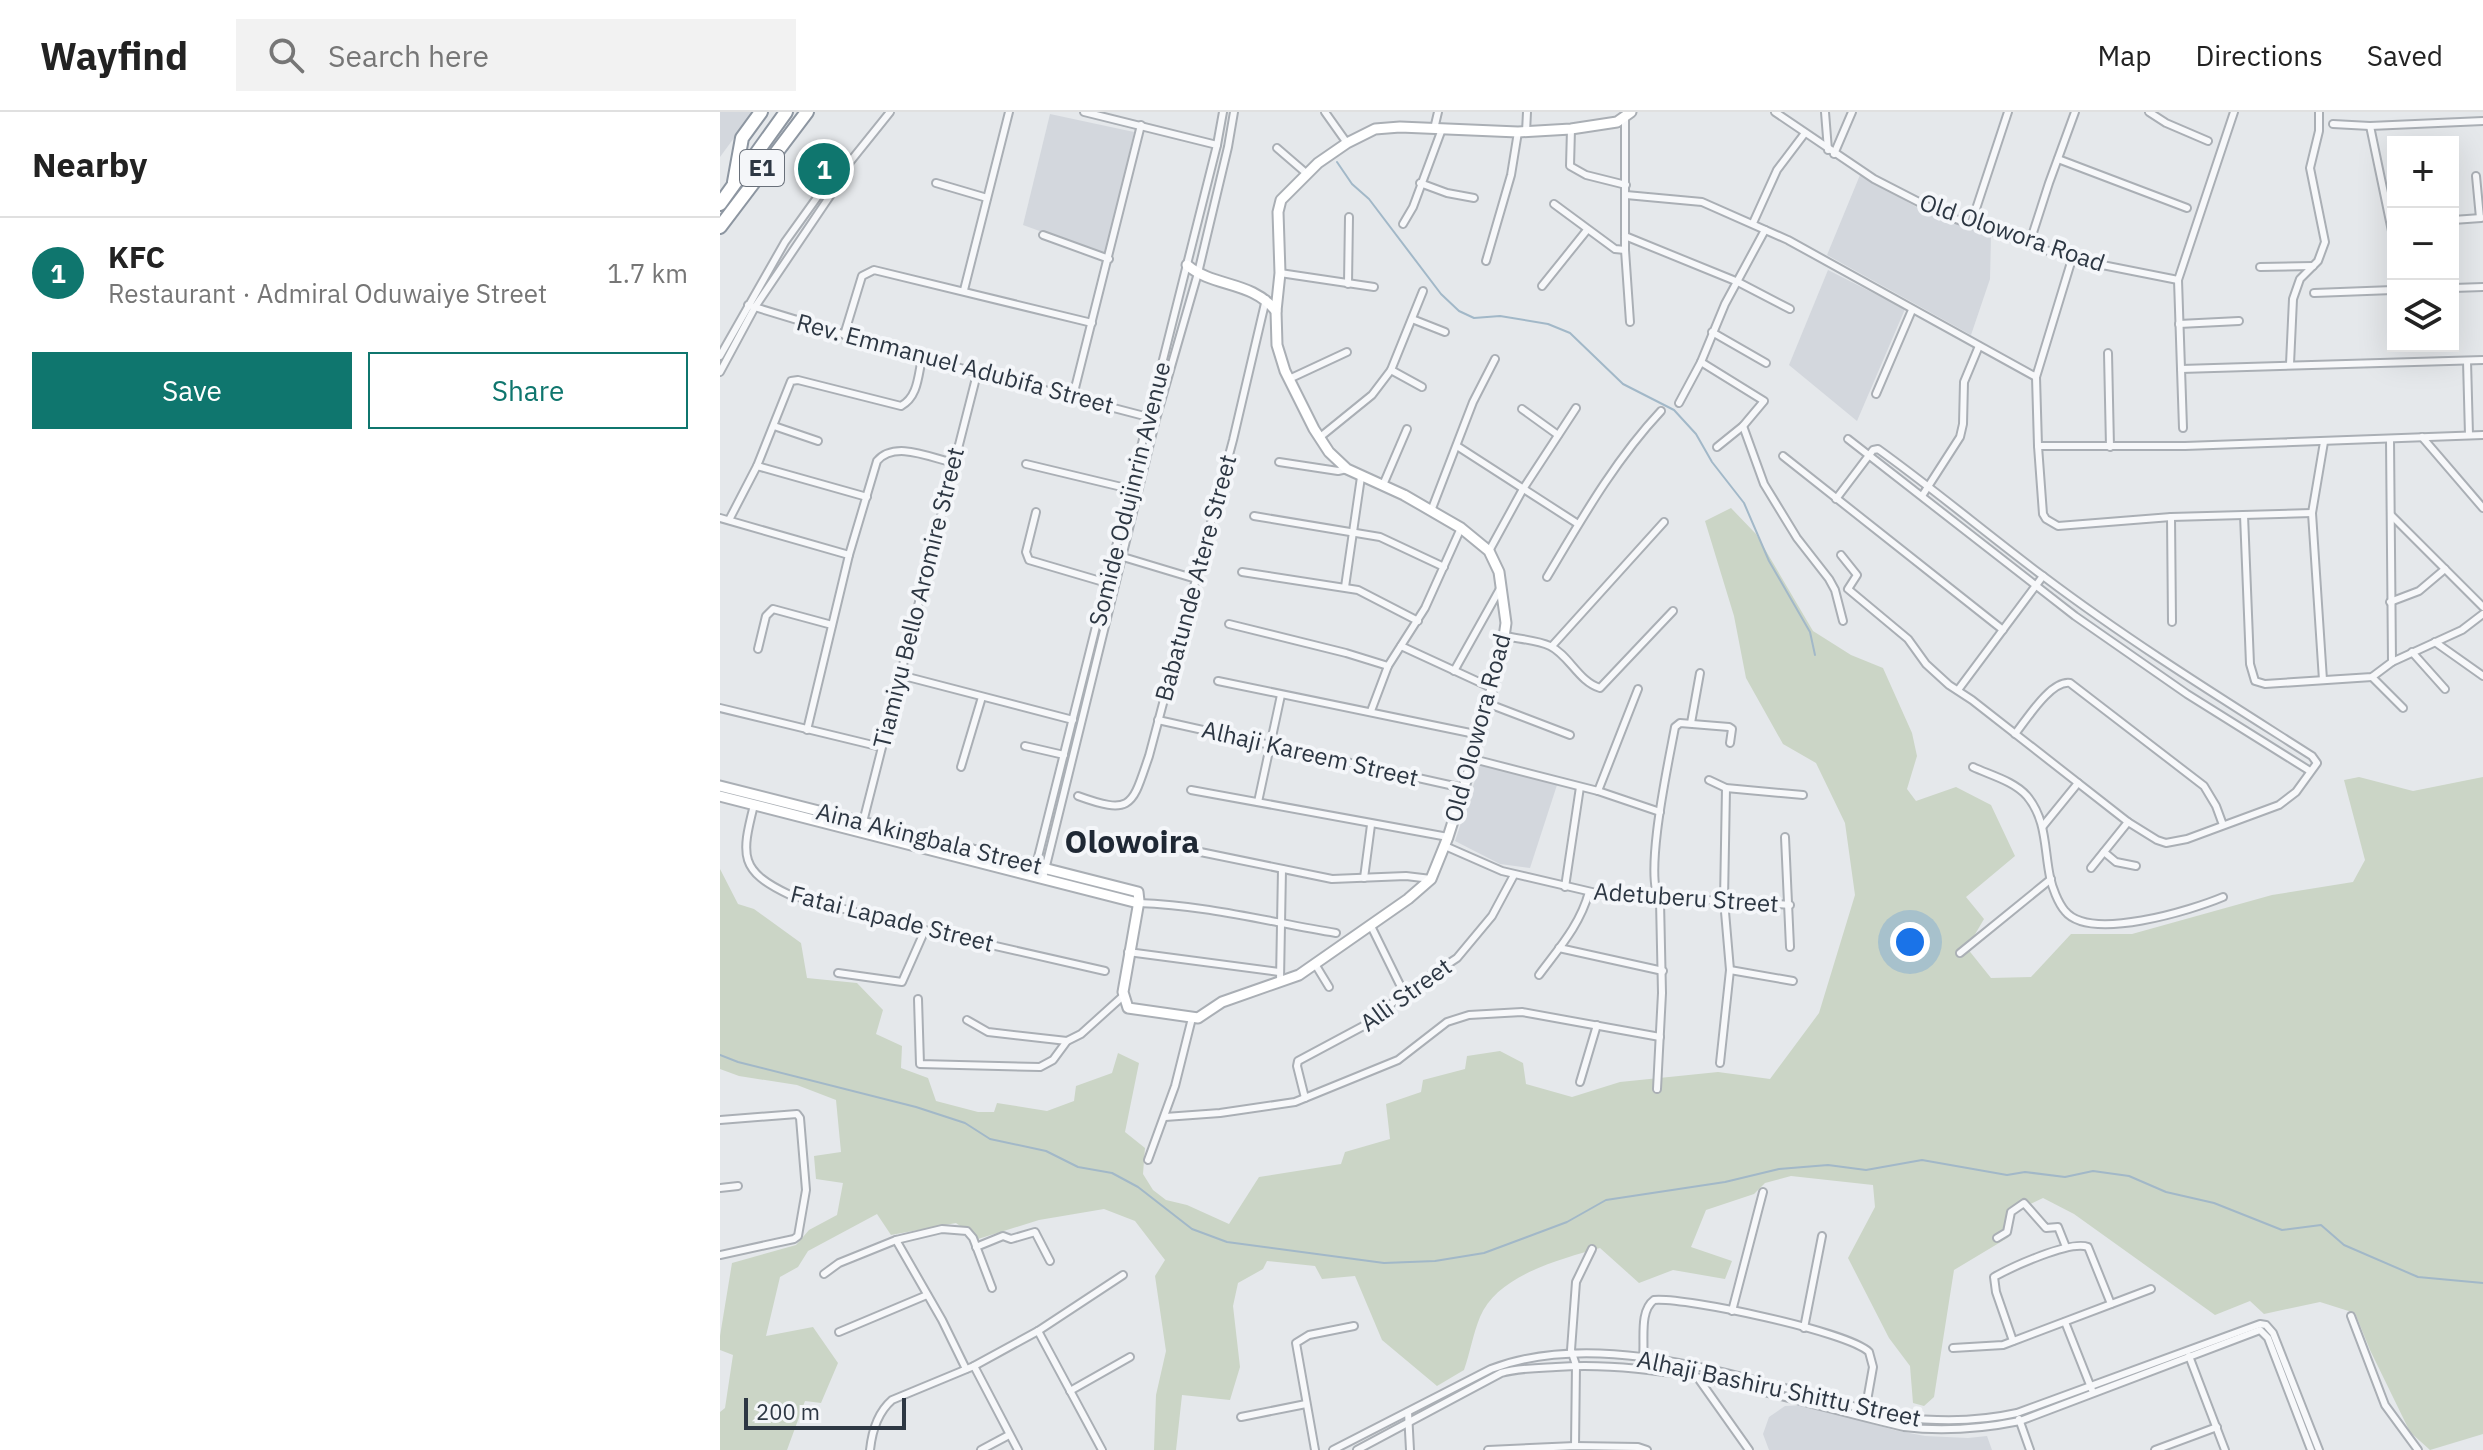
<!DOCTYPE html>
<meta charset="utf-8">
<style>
:root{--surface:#fff;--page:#f2f2f2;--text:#222;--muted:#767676;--line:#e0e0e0;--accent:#0f766e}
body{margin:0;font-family:"IBM Plex Sans",sans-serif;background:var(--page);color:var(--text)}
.controls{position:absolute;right:24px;top:24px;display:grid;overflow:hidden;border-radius:0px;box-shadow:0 8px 32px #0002}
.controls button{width:72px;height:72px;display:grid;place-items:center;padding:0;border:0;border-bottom:2px solid var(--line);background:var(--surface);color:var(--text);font:40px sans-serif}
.scale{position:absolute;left:24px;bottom:20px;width:162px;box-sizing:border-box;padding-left:8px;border:4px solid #2d3743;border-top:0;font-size:22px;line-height:28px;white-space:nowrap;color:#2d3743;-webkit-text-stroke:6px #f4f6f9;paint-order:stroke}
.you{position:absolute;left:1190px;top:830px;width:28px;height:28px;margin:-20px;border:6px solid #fff;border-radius:50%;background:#1a73e8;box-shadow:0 0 0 12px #1a73e833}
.badge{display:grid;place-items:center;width:52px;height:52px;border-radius:50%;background:var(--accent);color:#fff;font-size:26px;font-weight:700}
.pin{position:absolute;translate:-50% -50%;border:4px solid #fff;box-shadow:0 2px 8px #0006}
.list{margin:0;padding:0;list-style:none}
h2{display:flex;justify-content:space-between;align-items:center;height:104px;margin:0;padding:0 32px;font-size:34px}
h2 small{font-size:26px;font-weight:400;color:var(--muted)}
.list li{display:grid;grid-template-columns:52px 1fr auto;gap:24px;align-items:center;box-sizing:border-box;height:112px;padding:0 32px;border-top:2px solid var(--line)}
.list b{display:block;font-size:30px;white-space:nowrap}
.list p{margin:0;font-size:26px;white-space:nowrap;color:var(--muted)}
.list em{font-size:26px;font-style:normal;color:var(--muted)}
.actions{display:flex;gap:16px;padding:24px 32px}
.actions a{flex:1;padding:18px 0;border:2px solid var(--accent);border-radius:0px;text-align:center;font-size:28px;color:var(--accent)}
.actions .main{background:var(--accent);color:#fff}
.icon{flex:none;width:44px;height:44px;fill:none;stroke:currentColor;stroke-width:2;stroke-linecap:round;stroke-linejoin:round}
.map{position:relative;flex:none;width:1763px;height:1338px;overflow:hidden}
header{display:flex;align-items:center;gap:48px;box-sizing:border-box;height:112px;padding:0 40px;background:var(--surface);border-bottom:2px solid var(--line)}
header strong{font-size:38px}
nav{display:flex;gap:44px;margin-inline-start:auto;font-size:28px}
.search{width:560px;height:72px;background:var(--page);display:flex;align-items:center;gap:20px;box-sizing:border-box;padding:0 28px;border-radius:0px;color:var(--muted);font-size:30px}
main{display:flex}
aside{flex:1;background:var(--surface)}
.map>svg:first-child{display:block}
.built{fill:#d3d7dd}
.green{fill:#cbd5c6}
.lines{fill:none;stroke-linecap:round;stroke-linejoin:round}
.stream{stroke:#a2b8c8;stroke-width:2}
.street-casing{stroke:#aaafb5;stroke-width:10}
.secondary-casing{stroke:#aaafb5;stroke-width:13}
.highway-casing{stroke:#8d96a1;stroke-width:16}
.street{stroke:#f7f8fa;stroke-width:6}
.secondary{stroke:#fff;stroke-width:9}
.highway{stroke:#fff;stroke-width:12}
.labels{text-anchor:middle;stroke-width:8;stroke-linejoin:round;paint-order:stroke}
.shield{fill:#f4f6f9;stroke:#69707a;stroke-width:2}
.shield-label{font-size:22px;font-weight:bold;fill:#2d3743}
.street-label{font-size:24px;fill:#2d3743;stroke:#f4f6f9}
.district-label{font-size:32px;font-weight:bold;fill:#1f2834;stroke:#f4f6f9}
</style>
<header>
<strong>Wayfind</strong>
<div class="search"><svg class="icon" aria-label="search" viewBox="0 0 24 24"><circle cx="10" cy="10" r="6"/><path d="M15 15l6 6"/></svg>Search here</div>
<nav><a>Map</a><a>Directions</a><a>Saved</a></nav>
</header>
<main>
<aside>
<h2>Nearby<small></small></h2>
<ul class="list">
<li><span class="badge">1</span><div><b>KFC</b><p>Restaurant · Admiral Oduwaiye Street</p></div><em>1.7 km</em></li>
</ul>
<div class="actions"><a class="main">Save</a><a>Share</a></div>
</aside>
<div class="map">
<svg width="1763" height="1338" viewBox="0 0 1763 1338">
<rect width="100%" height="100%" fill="#e5e8eb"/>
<g class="built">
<path d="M0,0H33L0,45Z"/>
<path d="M330,2L414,20L386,143L303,113Z"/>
<path d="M1140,63L1200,97L1271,124L1270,167L1251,223L1107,143Z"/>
<path d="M1108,158L1185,197L1137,309L1069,253Z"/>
<path d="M760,653L837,673L810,756L780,752L735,729Z"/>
<path d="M1084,1293L1174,1318L1205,1324L1248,1326L1267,1324L1272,1338H1049L1043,1322L1049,1305L1065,1294Z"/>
</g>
<path class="green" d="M1011,396L1036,422L1093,519L1131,543L1163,556L1192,621L1197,644L1187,677L1196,689L1236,675L1271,693L1295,744L1246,785L1264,807L1247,836L1271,866L1311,865L1351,822H1412L1552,783L1633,770L1645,748L1624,668L1639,665L1693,679L1763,665V1322L1710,1338L1690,1320L1650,1238L1635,1201L1600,1190L1544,1202L1530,1189L1495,1203L1354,1102L1323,1086L1288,1103L1289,1125L1234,1158L1214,1285L1204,1294L1193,1291L1190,1254L1169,1226L1128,1146L1155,1095L1153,1073L1071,1064L1045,1071L1034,1082L986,1098L971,1135L1012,1149L1005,1167L953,1158L919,1171L880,1136C841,1147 777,1163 760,1205C753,1222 750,1241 744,1258L717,1274L662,1228L635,1164L602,1167L595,1154L547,1149L543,1157L518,1171L513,1194L520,1255L510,1288L462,1283L456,1338H434L436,1283L446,1239L435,1164L445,1148L415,1109L384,1097L319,1108L258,1127L236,1111L171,1123L157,1102L88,1139L78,1155L60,1165L46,1224L93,1215L118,1251L101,1291L85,1289L67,1338H0V1300L5,1296L13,1243L0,1238V1224L12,1151L76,1133L89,1118L117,1103L123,1071L96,1067L94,1044L121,1040L116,988L77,973L19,964L0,957V757L18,792L34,797L81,831L87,866L137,871L163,898L156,922L182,934L181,956L208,966L216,989L258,1000H274L277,991L327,999L354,989L356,974L392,961L398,941L419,951L405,1020L425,1036L423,1062L433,1078L446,1088L467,1093L509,1112L539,1065L621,1052L625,1040L670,1027L666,992L701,980L703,968L745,957L747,944L780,939L803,951L806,972L852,985L900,970L998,960L1050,967L1099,901L1135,783L1125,711L1096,651L1063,632L1026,566L1014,504L985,409Z"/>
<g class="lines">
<g class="stream">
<path d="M617,50L632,72L649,87L721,182L739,199L754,206L780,204L828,212L850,221L903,272L954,298L976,322L992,350L1024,391L1049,449L1090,520L1095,543"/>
<path d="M0,943L18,950L196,995L245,1011L270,1027L326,1039L358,1055L392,1061L418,1075L472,1117L507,1130L664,1151L715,1149L764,1141L847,1110L886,1088L1005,1070L1059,1057L1108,1053L1146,1058L1202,1048L1287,1063L1305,1060L1345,1065L1373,1059L1409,1064L1446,1080L1494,1091L1562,1118L1601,1113L1624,1133L1698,1165L1763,1171"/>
</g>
<g class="street-casing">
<g id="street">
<path d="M364,0L497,33"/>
<path d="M605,0L627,31"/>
<path d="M1055,0L1154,67L1224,103L1352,147L1458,168"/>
<path d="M1105,0L1108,38"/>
<path d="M1429,0L1446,11L1488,29"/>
<path d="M905,6V138L910,210"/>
<path d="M1613,12L1650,14L1763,9"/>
<path d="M1650,14L1673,124"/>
<path d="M714,17L718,0"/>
<path d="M851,17L850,54L866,63L906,73"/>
<path d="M806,20L807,0"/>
<path d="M557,36L586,61"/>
<path d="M1114,42L1132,0"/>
<path d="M1338,47L1467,96"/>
<path d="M1756,64L1760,106"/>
<path d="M216,71L267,86"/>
<path d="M700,71L727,81L754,86"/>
<path d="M906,83L982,90L1068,128L1316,265"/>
<path d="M834,92L895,137L905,138"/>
<path d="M1733,108L1761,106"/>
<path d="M1033,111L1057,58L1085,21"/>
<path d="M683,112L693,95L722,17"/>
<path d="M1251,112L1288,0"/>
<path d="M323,123L389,147"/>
<path d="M905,124L1018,170L1070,197"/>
<path d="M1309,133L1329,71L1355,0"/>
<path d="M1352,147L1316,265L1318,334H1465L1763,323"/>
<path d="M766,149L791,63L798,20"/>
<path d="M1540,155L1593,154"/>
<path d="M560,161L654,175"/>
<path d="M628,172L629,105"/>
<path d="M822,174L867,118"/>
<path d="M1733,176L1763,175"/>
<path d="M244,178L289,0"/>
<path d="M1594,181L1673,178"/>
<path d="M28,193L202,246L432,306"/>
<path d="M692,207L725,220"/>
<path d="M1459,212L1519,209"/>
<path d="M992,220L1046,251"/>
<path d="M124,223L142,164L154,158L372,211"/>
<path d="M1388,241L1390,335"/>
<path d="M0,244L65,130L106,73L117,66"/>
<path d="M1747,249L1749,323"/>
<path d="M981,250L1044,289L1023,314L997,335"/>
<path d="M1570,252L1573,187L1580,167L1598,149L1605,130L1590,56L1599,19V0"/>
<path d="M1461,257L1763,248"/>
<path d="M671,258L702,275"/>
<path d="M0,260L35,195L114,78L117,66L170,0"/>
<path d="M569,267L627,240"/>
<path d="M1156,282L1192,198"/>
<path d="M353,284L421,13"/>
<path d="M959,291L981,250L1005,192L1045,118"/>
<path d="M802,297L838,323"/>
<path d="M54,314L98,329"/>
<path d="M1023,314L1044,372L1077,426L1109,467L1115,478L1123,509"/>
<path d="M1463,316L1458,168L1514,0"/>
<path d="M1702,325L1763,396"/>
<path d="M599,326L652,283L671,258L703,179"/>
<path d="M1128,327L1355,504L1467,582L1590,659"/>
<path d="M737,334L858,412"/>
<path d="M1318,334L1323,402L1326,407L1338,414L1451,405L1592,401"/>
<path d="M1063,344L1283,518"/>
<path d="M559,350L618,359L627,357"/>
<path d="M306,352L410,377"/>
<path d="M37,354L147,385"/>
<path d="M663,373L687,317"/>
<path d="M1202,384L1240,325L1243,312L1244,270L1259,234"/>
<path d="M1116,387L1153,338L1158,337C1215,378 1267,422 1323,464C1409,529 1501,586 1592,644L1597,651L1576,680L1559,693L1467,727L1446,731L1437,728L1408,710L1252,588L1229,573L1206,552L1188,527L1128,477L1137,463L1121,443"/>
<path d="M711,399L753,290L775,247"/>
<path d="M316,400L306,440L309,448L387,471"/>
<path d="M1524,403L1530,552L1535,569L1545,572L1652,565L1672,550L1670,327"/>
<path d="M534,404L660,425L724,455"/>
<path d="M1672,404L1763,495"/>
<path d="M1451,405L1452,510"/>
<path d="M0,406L129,443"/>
<path d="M9,408L37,354L71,269L78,268L181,294C198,285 198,264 202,246"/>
<path d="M769,439L803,377L856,296"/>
<path d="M403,445L476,467"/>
<path d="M522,460L638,478L698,509"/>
<path d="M827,465C861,408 895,348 941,299"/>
<path d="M625,475L641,365"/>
<path d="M1670,490L1699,479L1725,457"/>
<path d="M509,512L626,541L668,554"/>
<path d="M785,524C799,527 817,528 830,534C849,543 859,570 880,576L953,499"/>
<path d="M1715,530L1763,564"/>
<path d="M681,534L772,576"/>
<path d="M832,534L944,410"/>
<path d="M38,537L46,504L53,497L112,513"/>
<path d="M1692,540L1725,577"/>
<path d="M1672,550L1742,518L1763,502"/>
<path d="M734,559L781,475"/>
<path d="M180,563L353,608"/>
<path d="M1652,565L1683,596"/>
<path d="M1603,568L1592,401L1604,330"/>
<path d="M498,569L760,623"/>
<path d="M1238,578L1323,464"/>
<path d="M769,592L850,623"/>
<path d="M0,596L161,635"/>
<path d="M651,599L668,554L705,496L741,416"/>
<path d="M438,608L743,676"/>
<path d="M971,611L980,561"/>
<path d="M87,618L129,443L157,349C175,328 211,346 234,351"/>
<path d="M1295,622C1307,607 1331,568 1350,571L1484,674L1496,694L1503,713"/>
<path d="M305,634L344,643"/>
<path d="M753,647L878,679L940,700"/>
<path d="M241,655L262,585"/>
<path d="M1253,655C1270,663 1294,669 1307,684C1327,708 1324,737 1330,765C1332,775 1338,791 1345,799C1370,830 1472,798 1503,785"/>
<path d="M989,668L1006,676L1083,683"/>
<path d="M471,678L728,725"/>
<path d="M878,679L918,577"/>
<path d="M358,684C413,704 412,693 429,644L513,328L546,187"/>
<path d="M538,690L561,583"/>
<path d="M34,693C21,744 19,759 70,783L205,818L385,859"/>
<path d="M143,710L257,262"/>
<path d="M1323,714L1358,671"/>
<path d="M1065,725L1070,835"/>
<path d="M725,734L782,759L889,784L940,789L1004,788L1070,793"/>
<path d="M456,735L612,767L686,764L711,767"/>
<path d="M1384,740L1396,750L1416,754"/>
<path d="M1371,756L1408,710"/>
<path d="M315,757L497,33L503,0"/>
<path d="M323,766L436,307L478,161L508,35L514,0"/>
<path d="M644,766L651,713"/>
<path d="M845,775L860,675"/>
<path d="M418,791C485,793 550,810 616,821"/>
<path d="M651,814L684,881"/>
<path d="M839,836L943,859"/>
<path d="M408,840L559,860"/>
<path d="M1240,841L1331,767"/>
<path d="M595,852L609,875"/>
<path d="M1010,858L1073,869"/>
<path d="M118,861L182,870L205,818"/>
<path d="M819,863C839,836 860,813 869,780"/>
<path d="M560,868L562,757"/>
<path d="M198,887L200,952L320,955L333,948L347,929L361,922L402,885"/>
<path d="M247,908L268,920L347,929"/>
<path d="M1000,951L1010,858L1004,788L1006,676"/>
<path d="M860,970L877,913"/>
<path d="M937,977L942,881L940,789C923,765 949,648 955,615L960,611L1009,615L1012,617L1010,631"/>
<path d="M585,986L577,954L578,949L649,911L684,881L737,846L772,804L794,763"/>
<path d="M445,1005L500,1001L575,990L678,948L727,910L749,903L802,900L940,925"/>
<path d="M0,1008L77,1002L80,1006L86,1078L78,1124L74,1127L0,1143"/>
<path d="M428,1048L455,974L472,906"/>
<path d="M0,1076L18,1074"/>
<path d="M1277,1126L1287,1120L1291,1100L1304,1091L1326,1116L1338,1115L1346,1135"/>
<path d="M176,1128L222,1117L247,1119L253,1126L272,1176"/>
<path d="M256,1135L283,1124L291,1127L315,1120L330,1149"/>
<path d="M104,1162L119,1151L176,1128L222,1208L246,1257"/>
<path d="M1012,1199L1043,1080"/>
<path d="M1631,1204L1665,1293L1698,1338"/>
<path d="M1345,1210L1372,1278"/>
<path d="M1084,1216L1102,1124"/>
<path d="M318,1219L382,1338"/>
<path d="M119,1220L207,1183"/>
<path d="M1293,1229L1276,1180L1274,1165C1292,1155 1350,1128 1368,1135L1391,1192"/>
<path d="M1233,1236L1283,1233L1431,1177"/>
<path d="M1469,1244L1505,1338"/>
<path d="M923,1245C925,1228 919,1199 934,1188C966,1185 1129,1220 1149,1240L1153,1255L1145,1300"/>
<path d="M254,1254L298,1338"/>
<path d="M978,1266L1029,1338"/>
<path d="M350,1279L410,1245"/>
<path d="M688,1300L690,1338"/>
<path d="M521,1305L586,1292"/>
<path d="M1299,1307L1310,1338"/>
<path d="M855,1334L856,1253L851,1238L854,1197L856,1170L872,1137"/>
<path d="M150,1338C152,1319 157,1301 172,1288L254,1254L318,1219L403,1163"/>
<path d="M261,1338L289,1323"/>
<path d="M595,1338L576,1231L589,1223L634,1214"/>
<path d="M613,1338L771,1257C894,1210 1056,1280 1179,1305C1219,1310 1257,1310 1297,1301L1540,1212L1546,1213L1553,1221L1599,1338"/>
<path d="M637,1338L781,1261C799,1256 817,1256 836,1255C951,1247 1073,1289 1184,1315C1224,1320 1260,1317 1300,1309L1540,1218L1548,1226L1591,1338"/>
<path d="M768,1338L855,1334L918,1335L927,1338"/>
<path d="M1435,1338L1497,1315"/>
</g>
</g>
<g class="secondary-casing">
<g id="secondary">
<path d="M467,153C494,176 531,168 556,199"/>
<path d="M0,674L418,780L419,789L403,880L408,896L478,906L502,890L579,863L688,787L711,767L728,725L753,647L782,539L786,511L779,460L769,439L741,416L684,383L627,357L609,340L594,317L565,259L557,233L556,199L560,161L558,100L561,88L598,51L627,31L655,17L680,15L798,20L851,17L897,10L911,0"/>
<path d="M0,684L418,791"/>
</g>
</g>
<g class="highway-casing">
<g id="highway">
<path d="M14,70L22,26L41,0"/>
<path d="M0,92L66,0"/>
<path d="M0,115L87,0"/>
</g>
</g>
<use href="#street" class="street"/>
<use href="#secondary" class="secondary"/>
<use href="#highway" class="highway"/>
</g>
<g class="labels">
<rect class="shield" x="20" y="38" width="44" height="36" rx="6"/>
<g class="shield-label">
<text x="42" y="64">E1</text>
</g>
<g class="street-label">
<text transform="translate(1292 121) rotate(19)" y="8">Old Olowora Road</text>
<text transform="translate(235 252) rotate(15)" y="8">Rev. Emmanuel Adubifa Street</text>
<text transform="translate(410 382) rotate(-76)" y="8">Somide Odujinrin Avenue</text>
<text transform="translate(476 466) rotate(-75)" y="8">Babatunde Atere Street</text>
<text transform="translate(199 486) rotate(-76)" y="8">Tiamiyu Bello Aromire Street</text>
<text transform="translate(758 616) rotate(-75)" y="8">Old Olowora Road</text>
<text transform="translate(590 642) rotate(13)" y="8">Alhaji Kareem Street</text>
<text transform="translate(209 727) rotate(14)" y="8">Aina Akingbala Street</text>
<text transform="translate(966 786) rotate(4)" y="8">Adetuberu Street</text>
<text transform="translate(172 807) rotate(14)" y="8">Fatai Lapade Street</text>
<text transform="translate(686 883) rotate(-36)" y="8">Alli Street</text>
<text transform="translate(1059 1277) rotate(12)" y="8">Alhaji Bashiru Shittu Street</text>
</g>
<g class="district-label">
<text x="412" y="741">Olowoira</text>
</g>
</g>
</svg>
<div class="controls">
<button>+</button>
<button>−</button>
<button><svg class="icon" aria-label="layers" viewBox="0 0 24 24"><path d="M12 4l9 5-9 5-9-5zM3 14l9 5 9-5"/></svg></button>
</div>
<div class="scale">200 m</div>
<div class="you"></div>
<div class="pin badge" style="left:104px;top:57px">1</div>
</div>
</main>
